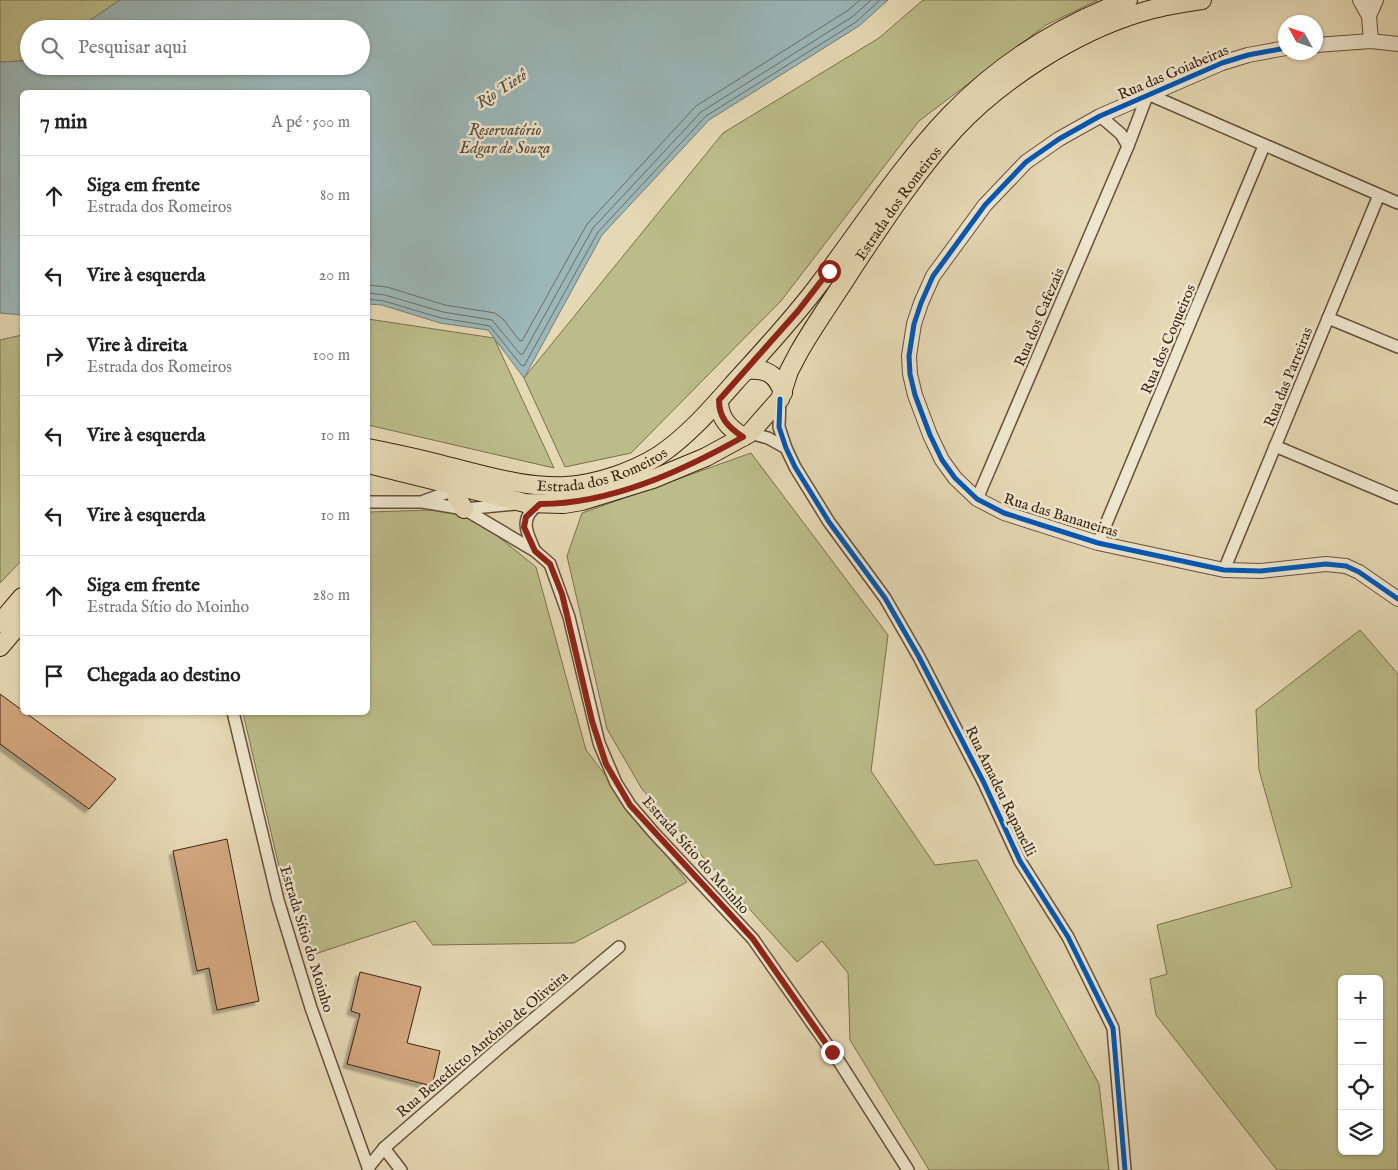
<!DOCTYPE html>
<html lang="pt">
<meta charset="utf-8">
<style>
:root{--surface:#fff;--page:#f2f2f2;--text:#222;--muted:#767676;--line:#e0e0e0}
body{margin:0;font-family:"IM FELL English",serif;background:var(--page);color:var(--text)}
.controls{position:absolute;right:15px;bottom:15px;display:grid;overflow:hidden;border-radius:8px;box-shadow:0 1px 4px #0004}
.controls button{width:45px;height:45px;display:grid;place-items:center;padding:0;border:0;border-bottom:1px solid var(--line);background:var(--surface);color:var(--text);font:25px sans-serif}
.compass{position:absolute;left:1278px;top:15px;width:45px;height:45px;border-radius:50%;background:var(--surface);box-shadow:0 1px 4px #0004;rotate:310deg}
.stop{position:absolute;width:15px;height:15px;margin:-11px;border:4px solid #8f2418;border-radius:50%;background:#fff}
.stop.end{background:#8f2418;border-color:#fff;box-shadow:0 1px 5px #0008}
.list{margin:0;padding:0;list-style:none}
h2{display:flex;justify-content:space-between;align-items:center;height:65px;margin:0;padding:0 20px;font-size:21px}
h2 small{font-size:16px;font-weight:400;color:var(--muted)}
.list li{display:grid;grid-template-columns:32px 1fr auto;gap:15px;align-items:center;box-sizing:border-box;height:80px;padding:0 20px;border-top:1px solid var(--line)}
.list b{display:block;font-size:19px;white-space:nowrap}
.list p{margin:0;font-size:16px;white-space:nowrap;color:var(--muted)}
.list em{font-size:16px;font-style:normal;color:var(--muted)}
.icon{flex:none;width:28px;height:28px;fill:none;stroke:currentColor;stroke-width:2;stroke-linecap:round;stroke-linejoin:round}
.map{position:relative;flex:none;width:1398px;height:1170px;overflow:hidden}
.search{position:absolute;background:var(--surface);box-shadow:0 1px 4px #0004;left:20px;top:20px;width:350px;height:55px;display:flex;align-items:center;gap:12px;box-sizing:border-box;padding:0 18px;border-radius:28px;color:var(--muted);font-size:19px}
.panel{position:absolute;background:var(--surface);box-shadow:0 1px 4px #0004;left:20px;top:90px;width:350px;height:625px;border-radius:8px}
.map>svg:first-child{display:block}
.green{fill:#bbbc89;stroke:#7c704e;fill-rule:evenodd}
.water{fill:#9bb7b8;stroke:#757c76}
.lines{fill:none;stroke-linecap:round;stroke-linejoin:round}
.shore{stroke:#6c6d65;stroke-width:1}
.building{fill:#d2a67e;stroke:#3d2312;filter:url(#shadow)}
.minor-casing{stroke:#67503a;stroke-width:14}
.tertiary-casing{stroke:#67503a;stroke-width:16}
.primary-casing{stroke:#3d2312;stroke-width:20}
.minor{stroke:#eee6ce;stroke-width:11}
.tertiary{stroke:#eee6ce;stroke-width:14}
.primary{stroke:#e5d8b4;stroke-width:18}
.cycleway-casing{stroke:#eee6ce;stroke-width:8}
.cycleway{stroke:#0057b8;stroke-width:5}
.route{stroke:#8f2418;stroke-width:6}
.labels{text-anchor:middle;stroke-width:5;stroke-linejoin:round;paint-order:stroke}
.street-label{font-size:15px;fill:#3d2312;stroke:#eee6ce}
.water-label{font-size:16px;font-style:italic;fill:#54483c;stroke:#eee6ce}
</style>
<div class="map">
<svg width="1398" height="1170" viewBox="0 0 1398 1170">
<defs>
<filter id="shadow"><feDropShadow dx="-4" dy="4" stdDeviation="1" flood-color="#0004"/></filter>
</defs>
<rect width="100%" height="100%" fill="#e5d8b4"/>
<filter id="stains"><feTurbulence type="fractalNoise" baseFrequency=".004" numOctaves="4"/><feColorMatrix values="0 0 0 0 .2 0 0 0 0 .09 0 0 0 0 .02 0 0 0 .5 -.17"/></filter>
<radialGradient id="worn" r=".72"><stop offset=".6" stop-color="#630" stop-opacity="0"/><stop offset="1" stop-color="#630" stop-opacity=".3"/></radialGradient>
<g class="green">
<path d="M0,0H120L77,29H29V58L23,61L0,62Z"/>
<path d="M923,0H1098L1046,25L919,121L781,301L631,453L565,467L524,378L723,133L879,38Z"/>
<path d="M368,319L494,338L554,468L368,425Z"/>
<path d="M22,335V560L0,583V340Z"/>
<path d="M751,453L888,635L871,771L935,865L977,860L1099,1084L1109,1170H929L850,1040L848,973L822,941L797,962L642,789L607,729L567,556L582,513Z"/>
<path d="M464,509L536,567L586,750L687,882L574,943L433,945L415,921L312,955L285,892L243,713L368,712V512Z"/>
<path d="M1360,630L1398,674V1170H1277L1156,1015L1150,979L1167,974L1157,925L1292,887L1259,770L1256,710ZM1342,979H1379V1151H1342Z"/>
</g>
<path class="water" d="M120,0H888L859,26L709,120L602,235L524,378L488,330L440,323L382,305L368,304V92H22V315L0,313V62L23,61L29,58V66H361V29H77Z"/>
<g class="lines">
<g class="shore">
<path d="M368,285L387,287L445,305L495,313L503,319L519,340L522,341L587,224L696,106L847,11L860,0"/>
<path d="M368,293L385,295L443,312L492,320L520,354H523L593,228L701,112L852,17L871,0"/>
<path d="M368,299L384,301L441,318L490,326L521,365L524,366L598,232L706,116L856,22L880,0"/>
</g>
</g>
<g class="building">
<path d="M0,694L116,779L89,809L0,744Z"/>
<path d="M227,839L259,1001L217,1010L209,968L197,971L173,851Z"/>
<path d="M360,972L421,987L407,1043L440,1051L432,1086L347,1064L360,1014L351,1011Z"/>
</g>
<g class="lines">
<g class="minor-casing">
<g id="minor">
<path d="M1150,95L1398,203"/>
<path d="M1100,116L1121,134L1128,146"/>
<path d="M1328,318L1398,347"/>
<path d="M780,399L779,427L786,448L795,467L829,522L885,598L919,657L984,783L1020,861L1068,937L1113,1028L1125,1170"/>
<path d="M750,433L768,438L786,448"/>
<path d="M1275,446L1398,498"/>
<path d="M977,499L1128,146L1147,96"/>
<path d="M424,501L459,488"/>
<path d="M368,502H422L464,509L515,504"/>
<path d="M464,509L535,551L550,564L569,617L599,743L616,783L630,805L654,833L753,939L840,1063L908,1170"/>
<path d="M1098,543L1264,146"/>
<path d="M535,551C526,532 519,518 539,504"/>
<path d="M1224,570L1379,195"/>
<path d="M233,712L278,900L311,1008L369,1170"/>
<path d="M384,1148L401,1170"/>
<path d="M368,1168L384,1148L499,1048L619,947"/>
</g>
</g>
<g class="tertiary-casing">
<g id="tertiary">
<path d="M1360,0L1369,16L1371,41"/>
<path d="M1369,16L1376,0"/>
<path d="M1316,45L1371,41L1398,44"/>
<path d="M1286,48L1248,55L1222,63L1100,116L1059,139L1026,162L985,205L933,276L921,303L914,324L909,356L910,374L915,395L930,435L942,460L955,478L977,499L1004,513L1098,543L1224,570L1261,571L1326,564L1346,566L1359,572L1398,599"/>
</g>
</g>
<g class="primary-casing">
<g id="primary">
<path d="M747,370C766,368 777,374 783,393"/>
<path d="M719,400C719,418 728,427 743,437"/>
<path id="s1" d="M368,448C393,453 418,458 443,465C485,475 523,488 566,486C597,484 632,472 658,456C687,437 712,408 735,382C764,350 794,318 820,283C863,226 901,166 950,115C1000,63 1061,25 1128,0"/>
<path id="s2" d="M368,464L525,503L564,504L582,501L653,479L706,457L750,433L780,399L789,371L799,352C816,322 836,295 854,266C885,219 917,171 955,129C1002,79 1074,33 1139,13C1160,6 1181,3 1202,0"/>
<path d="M459,488L456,496L464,509"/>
<path d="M0,623L22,597"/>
<path d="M0,647L22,621"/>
</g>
</g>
<use href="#minor" class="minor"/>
<use href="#tertiary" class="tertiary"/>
<use href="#primary" class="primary"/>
<g class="cycleway-casing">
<g id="cycleway">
<path d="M1286,48L1248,55L1222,63L1100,116L1059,139L1026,162L985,205L933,276L921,303L914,324L909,356L910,374L915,395L930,435L942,460L955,478L977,499L1004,513L1098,543L1224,570L1261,571L1326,564L1346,566L1359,572L1398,599"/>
<path d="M780,399L779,427L786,448L795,467L829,522L885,598L919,657L984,783L1020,861L1068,937L1113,1028L1125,1170"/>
</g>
</g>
<use href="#cycleway" class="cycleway"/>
</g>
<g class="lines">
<path class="route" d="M829,271L798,311L719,400C719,418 728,427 743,437C682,471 611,504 540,504L526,517L524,527L535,551L550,564L562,594L592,721L606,764L630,805L753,939L832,1052"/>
</g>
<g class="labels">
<g class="street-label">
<text transform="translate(1173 72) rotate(-23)" y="5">Rua das Goiabeiras</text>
<text dy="5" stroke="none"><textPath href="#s2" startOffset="676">Estrada dos Romeiros</textPath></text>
<text transform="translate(1039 317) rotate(-67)" y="5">Rua dos Cafezais</text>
<text transform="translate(1168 339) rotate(-67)" y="5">Rua dos Coqueiros</text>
<text transform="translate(1288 377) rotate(-68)" y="5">Rua das Parreiras</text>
<text dy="5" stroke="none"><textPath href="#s1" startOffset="241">Estrada dos Romeiros</textPath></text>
<text transform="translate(1061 515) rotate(17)" y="5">Rua das Bananeiras</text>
<text transform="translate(1001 791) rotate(64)" y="5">Rua Amadeu Rapanelli</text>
<text transform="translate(696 855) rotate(48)" y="5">Estrada Sítio do Moinho</text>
<text transform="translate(307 939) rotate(73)" y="5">Estrada Sítio do Moinho</text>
<text transform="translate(482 1044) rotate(-40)" y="5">Rua Benedicto Antônio de Oliveira</text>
</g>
<g class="water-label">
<text transform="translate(501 88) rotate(-33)" y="6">Rio Tietê</text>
<text x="505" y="135">Reservatório<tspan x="505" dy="18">Edgar de Souza</tspan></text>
</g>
</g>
<rect width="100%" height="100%" filter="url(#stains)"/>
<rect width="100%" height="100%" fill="url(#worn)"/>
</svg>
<div class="controls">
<button>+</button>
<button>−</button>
<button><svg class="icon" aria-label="locate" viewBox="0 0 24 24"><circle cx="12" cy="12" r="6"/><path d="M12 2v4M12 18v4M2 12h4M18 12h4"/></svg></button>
<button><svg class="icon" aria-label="layers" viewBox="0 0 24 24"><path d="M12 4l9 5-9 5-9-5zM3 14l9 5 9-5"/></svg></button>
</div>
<svg class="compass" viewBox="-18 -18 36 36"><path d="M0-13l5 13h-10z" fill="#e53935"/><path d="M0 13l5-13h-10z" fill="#767676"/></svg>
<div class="stop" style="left:829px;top:271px"></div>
<div class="stop end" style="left:832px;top:1052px"></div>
<div class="search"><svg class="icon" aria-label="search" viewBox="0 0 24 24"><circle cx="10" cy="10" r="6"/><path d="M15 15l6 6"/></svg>Pesquisar aqui</div>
<section class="panel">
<h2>7 min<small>A pé · 500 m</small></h2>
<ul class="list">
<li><svg class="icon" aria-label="ahead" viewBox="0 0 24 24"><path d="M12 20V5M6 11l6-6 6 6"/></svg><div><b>Siga em frente</b><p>Estrada dos Romeiros</p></div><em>80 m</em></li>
<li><svg class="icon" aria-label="left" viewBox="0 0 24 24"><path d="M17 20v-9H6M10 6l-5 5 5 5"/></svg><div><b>Vire à esquerda</b></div><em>20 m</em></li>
<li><svg class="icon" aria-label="right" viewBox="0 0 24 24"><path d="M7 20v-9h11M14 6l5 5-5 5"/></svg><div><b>Vire à direita</b><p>Estrada dos Romeiros</p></div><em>100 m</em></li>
<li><svg class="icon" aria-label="left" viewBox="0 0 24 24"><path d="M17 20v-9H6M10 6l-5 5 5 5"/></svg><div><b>Vire à esquerda</b></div><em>10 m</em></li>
<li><svg class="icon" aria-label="left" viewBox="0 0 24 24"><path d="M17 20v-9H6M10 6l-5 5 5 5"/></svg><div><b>Vire à esquerda</b></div><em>10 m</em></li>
<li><svg class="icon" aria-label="ahead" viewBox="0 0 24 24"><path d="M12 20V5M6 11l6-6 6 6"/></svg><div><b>Siga em frente</b><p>Estrada Sítio do Moinho</p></div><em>280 m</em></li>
<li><svg class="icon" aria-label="arrive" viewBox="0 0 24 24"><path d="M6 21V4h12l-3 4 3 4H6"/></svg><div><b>Chegada ao destino</b></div></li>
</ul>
</section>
</div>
